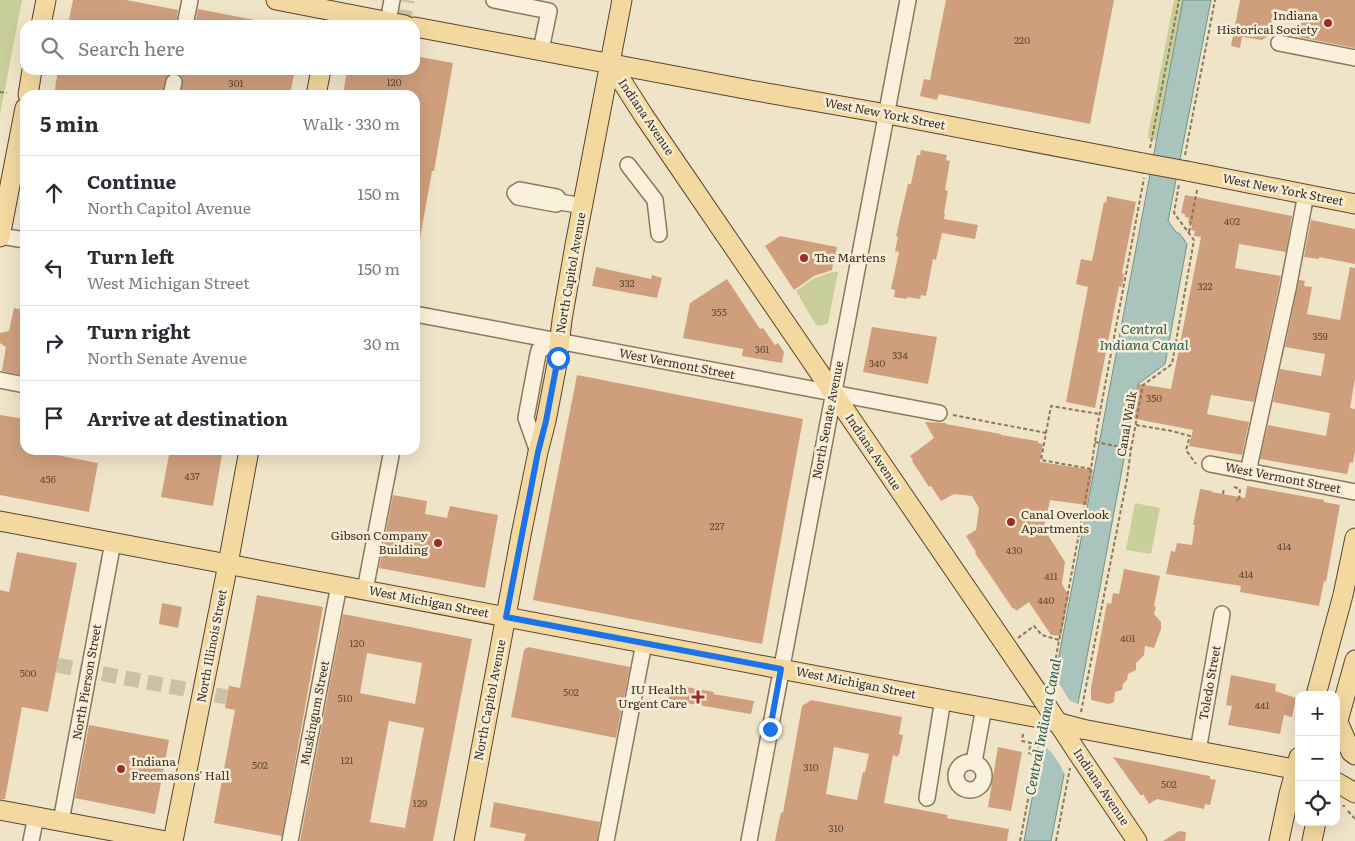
<!DOCTYPE html>
<meta charset="utf-8">
<style>
:root{--surface:#fff;--page:#f2f2f3;--text:#2b2b33;--muted:#7c7c81;--line:#e1e1e2}
body{margin:0;font-family:Literata,serif;background:var(--page);color:var(--text)}
.controls{position:absolute;right:15px;bottom:15px;display:grid;overflow:hidden;border-radius:10px;box-shadow:0 5px 20px #0002}
.controls button{width:45px;height:45px;display:grid;place-items:center;padding:0;border:0;border-bottom:1px solid var(--line);background:var(--surface);color:var(--text);font:25px sans-serif}
.stop{position:absolute;width:15px;height:15px;margin:-11px;border:4px solid #1a73e8;border-radius:50%;background:#fff}
.stop.end{background:#1a73e8;border-color:#fff;box-shadow:0 1px 5px #0008}
.list{margin:0;padding:0;list-style:none}
h2{display:flex;justify-content:space-between;align-items:center;height:65px;margin:0;padding:0 20px;font-size:21px}
h2 small{font-size:16px;font-weight:400;color:var(--muted)}
.list li{display:grid;grid-template-columns:32px 1fr auto;gap:15px;align-items:center;box-sizing:border-box;height:75px;padding:0 20px;border-top:1px solid var(--line)}
.list b{display:block;font-size:19px;white-space:nowrap}
.list p{margin:0;font-size:16px;white-space:nowrap;color:var(--muted)}
.list em{font-size:16px;font-style:normal;color:var(--muted)}
.icon{flex:none;width:28px;height:28px;fill:none;stroke:currentColor;stroke-width:2;stroke-linecap:round;stroke-linejoin:round}
.map{position:relative;flex:none;width:1355px;height:841px;overflow:hidden}
.search{position:absolute;background:var(--surface);box-shadow:0 5px 20px #0002;left:20px;top:20px;width:400px;height:55px;display:flex;align-items:center;gap:12px;box-sizing:border-box;padding:0 18px;border-radius:15px;color:var(--muted);font-size:19px}
.panel{position:absolute;background:var(--surface);box-shadow:0 5px 20px #0002;left:20px;top:90px;width:400px;height:365px;border-radius:15px}
.map>svg:first-child{display:block}
.green{fill:#c9cf9b}
.water{fill:#a9c4bc;stroke:#6f938a}
.pier{fill:#f0e4c8}
.building{fill:#cf9f7d;fill-rule:evenodd}
.lines{fill:none;stroke-linecap:round;stroke-linejoin:round}
.minor-tunnel{stroke:#ccc0a6;stroke-width:15;stroke-dasharray:15 8;stroke-linecap:butt}
.minor-casing{stroke:#8d765c;stroke-width:18}
.major-casing{stroke:#5b4430;stroke-width:21}
.path{stroke:#8d765c;stroke-width:2;stroke-dasharray:4 2.5;stroke-linecap:butt}
.minor{stroke:#faf1dc;stroke-width:15}
.major{stroke:#f3d9a0;stroke-width:19}
.major-bridge-casing{stroke:#5b4430;stroke-width:21;stroke-linecap:butt}
.major-bridge{stroke:#f3d9a0;stroke-width:19}
.route{stroke:#1a73e8;stroke-width:6}
.poi-dot{fill:#9e2a2b;stroke:#f7eed8;stroke-width:2}
.labels{text-anchor:middle;stroke-width:5;stroke-linejoin:round;paint-order:stroke}
.number-label{font-size:10px;fill:#624a37}
.poi-label{font-size:12px;fill:#3d2e20;stroke:#f7eed8;text-anchor:end}
.street-label{font-size:12px;fill:#3d2e20;stroke:#f7eed8}
.water-label{font-size:14px;font-style:italic;fill:#2f5d5a;stroke:#f7eed8}
</style>
<div class="map">
<svg width="1355" height="841" viewBox="0 0 1355 841">
<rect width="100%" height="100%" fill="#f0e4c8"/>
<g class="green">
<path d="M0,0H22L0,115Z"/>
<path d="M1174,0H1183L1156,140L1148,138V135Z"/>
<path d="M832,272H838L828,323L820,326L816,325L796,291L813,279Z"/>
<path d="M1135,503L1160,508L1151,554L1126,550Z"/>
</g>
<path class="water" d="M1183,0H1211L1168,221L1176,232L1180,234L1187,244L1165,364L1138,384L1083,678L1051,841H1024Z"/>
<path class="pier" d="M1053,674L1070,701L1081,705L1066,777L1060,765L1052,753L1040,742Z"/>
<g class="building">
<path d="M73,0H126L178,10L176,25H68Z"/>
<path d="M946,0H1114L1090,124L939,94L937,100L920,96L924,79L930,80Z"/>
<path d="M1240,0H1355V48L1299,37L1303,15L1274,9L1270,35L1262,40L1242,37L1240,48L1231,46Z"/>
<path d="M198,9L255,20L254,25H195Z"/>
<path d="M415,56L453,63L434,171H432L420,238L415,237V95H343L347,70H415Z"/>
<path d="M58,70H167L185,75L186,70H295L290,95H181L183,80L180,75L176,73H171L167,76L162,95H54Z"/>
<path d="M921,150L947,155L946,160L950,161L945,190L948,191L944,213H945L944,219L978,225L975,239L942,233L936,260L933,259L926,296L921,295L920,299L907,297V299L894,297L895,290L891,289L899,252L895,251L898,237L896,236L908,184H911L917,155H920Z"/>
<path d="M1185,195L1292,216L1286,252L1239,244L1235,268L1281,276L1254,402L1211,395L1207,414L1249,422L1242,455L1189,446L1193,430L1131,418L1138,384L1171,389L1201,237L1194,236L1195,231L1191,230L1192,224L1188,223L1189,218L1185,217V214L1181,213Z"/>
<path d="M1107,196L1136,202L1122,273L1124,274L1122,287L1119,286L1095,408L1066,402L1088,287L1076,284L1081,259L1092,261L1104,202L1106,203Z"/>
<path d="M1311,220L1355,229V264L1319,257V259L1304,257Z"/>
<path d="M780,236L837,247L832,270L814,276L794,290L765,246Z"/>
<path d="M596,267L651,279L652,275L662,278L657,298L592,286Z"/>
<path d="M1350,267L1355,268V379L1350,408L1355,409V451L1353,463L1350,462L1347,474L1260,459L1268,425L1326,436L1330,413L1273,402L1280,369L1321,376L1325,354L1285,347L1299,280L1305,281L1304,286L1312,287L1307,314L1340,320Z"/>
<path d="M727,279L760,329L763,328L775,345L778,343L784,352L782,363L742,356L743,349L683,338L690,303Z"/>
<path d="M14,308L25,310V374L22,375L2,371L6,347L0,343V333L9,331Z"/>
<path d="M872,327L937,337L928,384L863,372Z"/>
<path d="M577,375L803,419L762,644L533,600Z"/>
<path d="M0,415L25,419V450H51V454L98,463L89,512L0,495Z"/>
<path d="M925,422L946,423V424L1001,434V435L1038,441V443L1043,444L1040,462L1093,470L1087,505L1050,500L1047,515H1046L1044,529L1065,562L1062,584L1069,596L1061,636L1051,635L1029,602L1016,611L1014,608L1013,609L975,553L976,552L966,536L976,530L979,508L972,496L954,494L941,501L931,486L929,487L912,461L913,460L910,456L934,438Z"/>
<path d="M170,450H193L222,455L213,506L161,497Z"/>
<path d="M1247,486L1324,500V502L1340,505L1326,582L1324,581L1319,606L1240,592L1241,586L1166,574L1171,551L1175,552L1177,543L1192,545L1195,525H1193L1200,489L1212,491V492L1245,498Z"/>
<path d="M393,495L427,501L425,514L447,518L450,506L498,515L485,588L379,568Z"/>
<path d="M17,552L77,563L48,712L22,707L5,799H0V590L9,592Z"/>
<path d="M1124,569L1160,576L1154,606L1156,607L1154,614L1161,622V629L1154,648L1145,646L1144,655L1136,663V670L1128,674L1127,680L1123,684L1122,690L1115,692L1114,702L1109,704L1091,700V688L1107,603L1111,604L1113,593L1119,594Z"/>
<path d="M257,595L323,607L282,836L214,823L235,710L225,708L229,686L240,688Z"/>
<path d="M162,603L182,607L178,628L159,624Z"/>
<path d="M343,614L472,639L433,841H300ZM367,653L422,663L415,704L360,693ZM389,721L424,728L405,828L370,822Z"/>
<path d="M528,647L630,667L616,738L511,717L524,650Z"/>
<path d="M1231,675L1276,684L1275,691L1296,698L1292,717L1284,715L1280,734L1228,725L1232,706L1226,705Z"/>
<path d="M670,684L714,692L713,694L754,701L751,714L668,700Z"/>
<path d="M811,700L902,717L899,734L903,735L899,755L898,754V757L893,755L884,803L948,815L947,818L1009,829L1007,841H775L781,812L783,813L802,706ZM834,747L869,754L865,772H863L857,800L826,794Z"/>
<path d="M89,725L169,740L155,814L75,798Z"/>
<path d="M998,747L1022,752L1011,811L988,807Z"/>
<path d="M1113,757L1210,776V779L1216,780L1210,805L1205,804L1204,809L1157,799L1149,804L1143,794L1141,796Z"/>
<path d="M494,802L600,822L597,841H524L526,834L490,827Z"/>
<path d="M1179,831L1186,832L1185,841H1163Z"/>
</g>
<g class="lines">
<g class="minor-tunnel">
<path d="M403,25L407,0"/>
<path d="M57,665L227,697"/>
</g>
<g class="minor-casing">
<g id="minor">
<path d="M494,0L549,11L541,50"/>
<path d="M388,22L392,0"/>
<path d="M185,25L190,0"/>
<path d="M1279,43L1355,58"/>
<path d="M171,95L174,82"/>
<path d="M628,165L655,200L659,234"/>
<path d="M560,202L556,204L518,197L515,193L520,190L557,197L560,202L583,206"/>
<path d="M0,236L25,240"/>
<path d="M415,314L939,413"/>
<path d="M0,380L25,385"/>
<path d="M538,452L526,418L538,354L539,350L560,341"/>
<path d="M1210,464L1355,492"/>
<path d="M1248,472L1288,289L1306,194"/>
<path d="M365,590L392,450"/>
<path d="M1198,751L1222,614"/>
<path d="M974,762L984,707"/>
<circle cx="970" cy="776" r="14"/>
<path d="M927,798L943,699"/>
<path d="M61,821L113,542"/>
<path d="M31,841L36,816"/>
<path d="M290,841L339,585"/>
<path d="M606,841L644,643"/>
<path d="M749,841L908,0"/>
</g>
</g>
<g class="major-casing">
<g id="major">
<path d="M276,0L405,25"/>
<path d="M41,25L46,0"/>
<path d="M415,27L750,90L887,114L1143,163"/>
<path d="M610,63L644,116L1043,700"/>
<path d="M28,95L32,70"/>
<path d="M316,95L321,70"/>
<path d="M1187,171L1355,204"/>
<path d="M0,237L25,108"/>
<path d="M0,521L1039,718"/>
<path d="M1316,695L1343,595L1355,538"/>
<path d="M1338,722L1351,752L1355,755"/>
<path d="M1336,728L1355,660"/>
<path d="M1082,729L1299,770"/>
<path d="M1077,752L1137,841"/>
<path d="M1336,782L1355,793"/>
<path d="M0,810L166,841"/>
<path d="M173,841L228,564L249,450"/>
<path d="M464,841L521,535L538,452L546,421L557,364L562,320L575,245L622,0"/>
<path d="M1279,841L1289,794L1299,757"/>
<path d="M1312,841L1316,822"/>
</g>
</g>
<g class="path">
<path d="M0,92L7,93"/>
<path d="M1150,148L1179,0"/>
<path d="M1185,155L1215,0"/>
<path d="M1189,232L1197,190"/>
<path d="M953,415L1046,433"/>
<path d="M1136,425L1172,431L1190,436L1186,450L1196,464"/>
<path d="M1095,442L1131,449"/>
<path d="M1091,469L1041,460L1051,406L1099,414"/>
<path d="M1234,487L1240,489L1239,501L1236,500"/>
<path d="M1223,494L1224,488"/>
<path d="M1018,638L1034,626L1042,635L1059,640"/>
<path d="M1051,684L1091,469L1097,428L1144,178"/>
<path d="M1081,712L1127,479L1131,449L1143,385L1172,364L1194,240L1174,213L1179,184"/>
<path d="M1023,734L1022,741L1031,743L1029,753L1035,755"/>
<path d="M1336,805L1345,806"/>
<path d="M1348,811L1355,819"/>
<path d="M1020,841L1041,733"/>
<path d="M1056,841L1070,768"/>
</g>
<use href="#minor" class="minor"/>
<use href="#major" class="major"/>
<g class="major-bridge-casing">
<g id="major-bridge">
<path d="M1143,163L1187,171"/>
<path d="M1043,700L1077,752"/>
<path d="M1052,721L1082,729"/>
</g>
</g>
<use href="#major-bridge" class="major-bridge"/>
</g>
<g class="lines">
<path class="route" d="M558,358L546,421L538,452L506,617L781,669L770,729"/>
</g>
<g class="poi-dot">
<circle cx="1328" cy="23" r="5"/>
<circle cx="804" cy="258" r="5"/>
<circle cx="1011" cy="522" r="5"/>
<circle cx="438" cy="543" r="5"/>
<path d="M695.5 689.5h5v5h5v5h-5v5h-5v-5h-5v-5h5z"/>
<circle cx="121" cy="769" r="5"/>
</g>
<g class="labels">
<g class="number-label">
<text x="1022" y="44">220</text>
<text x="394" y="86">120</text>
<text x="236" y="87">301</text>
<text x="1232" y="225">402</text>
<text x="627" y="287">332</text>
<text x="1205" y="290">322</text>
<text x="719" y="316">355</text>
<text x="1320" y="340">359</text>
<text x="762" y="353">361</text>
<text x="900" y="359">334</text>
<text x="877" y="367">340</text>
<text x="1154" y="402">350</text>
<text x="192" y="480">437</text>
<text x="48" y="483">456</text>
<text x="717" y="530">227</text>
<text x="1284" y="550">414</text>
<text x="1014" y="554">430</text>
<text x="1246" y="578">414</text>
<text x="1051" y="580">411</text>
<text x="1046" y="604">440</text>
<text x="1128" y="642">401</text>
<text x="357" y="647">120</text>
<text x="28" y="677">500</text>
<text x="571" y="696">502</text>
<text x="345" y="702">510</text>
<text x="1262" y="709">441</text>
<text x="347" y="764">121</text>
<text x="260" y="769">502</text>
<text x="811" y="771">310</text>
<text x="1169" y="788">502</text>
<text x="420" y="807">129</text>
<text x="836" y="832">310</text>
</g>
<g class="poi-label">
<text x="1318" y="20">Indiana<tspan x="1318" dy="14">Historical Society</tspan></text>
<text x="814" y="262" text-anchor="start">The Martens</text>
<text x="1021" y="519" text-anchor="start">Canal Overlook<tspan x="1021" dy="14">Apartments</tspan></text>
<text x="428" y="540">Gibson Company<tspan x="428" dy="14">Building</tspan></text>
<text x="687" y="694">IU Health<tspan x="687" dy="14">Urgent Care</tspan></text>
<text x="131" y="766" text-anchor="start">Indiana<tspan x="131" dy="14">Freemasons' Hall</tspan></text>
</g>
<g class="street-label">
<text transform="translate(885 114) rotate(11)" y="4">West New York Street</text>
<text transform="translate(646 117) rotate(56)" y="4">Indiana Avenue</text>
<text transform="translate(1283 190) rotate(11)" y="4">West New York Street</text>
<text transform="translate(571 273) rotate(-80)" y="4">North Capitol Avenue</text>
<text transform="translate(677 364) rotate(11)" y="4">West Vermont Street</text>
<text transform="translate(828 420) rotate(-79)" y="4">North Senate Avenue</text>
<text transform="translate(1127 424) rotate(-80)" y="4">Canal Walk</text>
<text transform="translate(873 452) rotate(56)" y="4">Indiana Avenue</text>
<text transform="translate(1283 478) rotate(11)" y="4">West Vermont Street</text>
<text transform="translate(429 602) rotate(11)" y="4">West Michigan Street</text>
<text transform="translate(212 646) rotate(-79)" y="4">North Illinois Street</text>
<text transform="translate(87 682) rotate(-80)" y="4">North Pierson Street</text>
<text transform="translate(856 683) rotate(11)" y="4">West Michigan Street</text>
<text transform="translate(1210 683) rotate(-80)" y="4">Toledo Street</text>
<text transform="translate(490 700) rotate(-79)" y="4">North Capitol Avenue</text>
<text transform="translate(315 713) rotate(-79)" y="4">Muskingum Street</text>
<text transform="translate(1101 787) rotate(56)" y="4">Indiana Avenue</text>
</g>
<g class="water-label">
<text x="1144" y="334">Central<tspan x="1144" dy="16">Indiana Canal</tspan></text>
<text transform="translate(1043 727) rotate(-79)" y="5">Central Indiana Canal</text>
</g>
</g>
</svg>
<div class="controls">
<button>+</button>
<button>−</button>
<button><svg class="icon" aria-label="locate" viewBox="0 0 24 24"><circle cx="12" cy="12" r="6"/><path d="M12 2v4M12 18v4M2 12h4M18 12h4"/></svg></button>
</div>
<div class="stop" style="left:558px;top:358px"></div>
<div class="stop end" style="left:770px;top:729px"></div>
<div class="search"><svg class="icon" aria-label="search" viewBox="0 0 24 24"><circle cx="10" cy="10" r="6"/><path d="M15 15l6 6"/></svg>Search here</div>
<section class="panel">
<h2>5 min<small>Walk · 330 m</small></h2>
<ul class="list">
<li><svg class="icon" aria-label="ahead" viewBox="0 0 24 24"><path d="M12 20V5M6 11l6-6 6 6"/></svg><div><b>Continue</b><p>North Capitol Avenue</p></div><em>150 m</em></li>
<li><svg class="icon" aria-label="left" viewBox="0 0 24 24"><path d="M17 20v-9H6M10 6l-5 5 5 5"/></svg><div><b>Turn left</b><p>West Michigan Street</p></div><em>150 m</em></li>
<li><svg class="icon" aria-label="right" viewBox="0 0 24 24"><path d="M7 20v-9h11M14 6l5 5-5 5"/></svg><div><b>Turn right</b><p>North Senate Avenue</p></div><em>30 m</em></li>
<li><svg class="icon" aria-label="arrive" viewBox="0 0 24 24"><path d="M6 21V4h12l-3 4 3 4H6"/></svg><div><b>Arrive at destination</b></div></li>
</ul>
</section>
</div>
